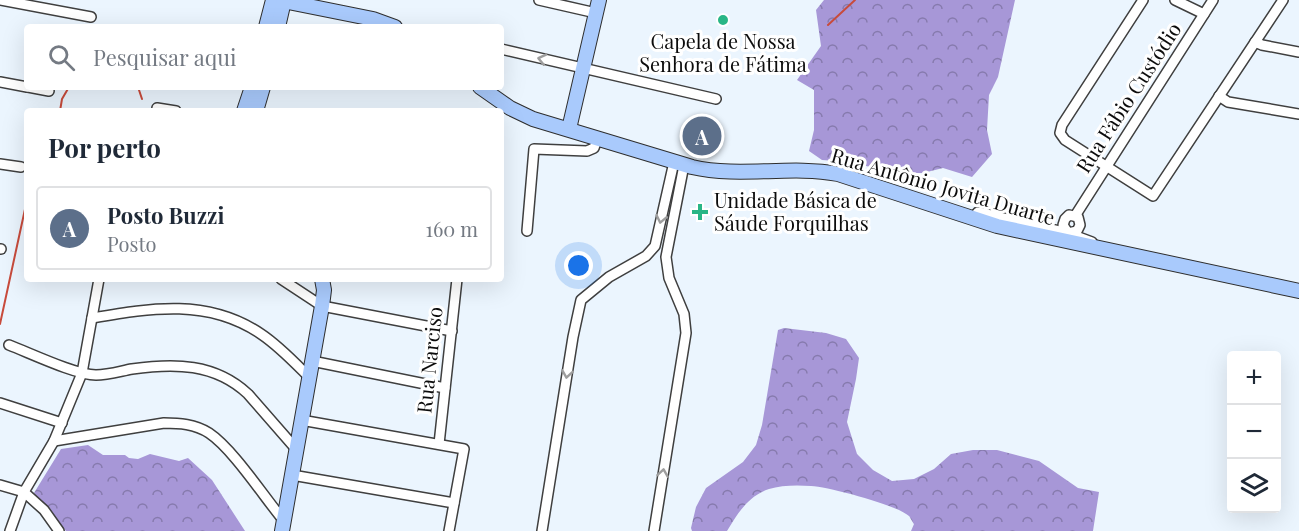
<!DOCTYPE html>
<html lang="pt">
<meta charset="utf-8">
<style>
:root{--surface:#fff;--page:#f6f6f7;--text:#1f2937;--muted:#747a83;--line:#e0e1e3;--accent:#7c3aed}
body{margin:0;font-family:"Playfair Display",serif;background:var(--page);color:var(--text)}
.controls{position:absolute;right:18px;bottom:18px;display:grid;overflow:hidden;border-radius:6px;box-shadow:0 6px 24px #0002}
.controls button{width:54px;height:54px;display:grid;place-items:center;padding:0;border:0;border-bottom:2px solid var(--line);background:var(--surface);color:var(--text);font:30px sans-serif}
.you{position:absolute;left:579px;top:266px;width:21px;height:21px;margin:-15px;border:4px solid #fff;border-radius:50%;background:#1a73e8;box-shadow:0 0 0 9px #1a73e833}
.badge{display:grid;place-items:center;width:39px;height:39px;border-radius:50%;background:var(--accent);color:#fff;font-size:20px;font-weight:700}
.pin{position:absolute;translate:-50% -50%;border:3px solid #fff;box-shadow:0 2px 6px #0006}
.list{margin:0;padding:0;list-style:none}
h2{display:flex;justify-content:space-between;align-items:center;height:78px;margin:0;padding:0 24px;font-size:26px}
h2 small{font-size:20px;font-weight:400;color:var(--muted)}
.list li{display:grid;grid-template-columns:39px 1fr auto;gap:18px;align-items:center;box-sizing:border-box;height:84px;margin:0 12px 12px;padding:0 12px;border:2px solid var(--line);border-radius:6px}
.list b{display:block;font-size:22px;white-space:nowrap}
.list p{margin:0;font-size:20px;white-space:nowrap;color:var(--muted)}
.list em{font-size:20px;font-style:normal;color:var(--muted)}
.icon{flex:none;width:33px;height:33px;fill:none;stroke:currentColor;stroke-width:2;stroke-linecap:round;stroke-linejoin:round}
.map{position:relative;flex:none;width:1299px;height:531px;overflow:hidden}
.search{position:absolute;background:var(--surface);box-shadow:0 6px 24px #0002;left:24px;top:24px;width:480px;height:66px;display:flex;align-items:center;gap:15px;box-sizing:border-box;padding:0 21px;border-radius:6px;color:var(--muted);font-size:22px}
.panel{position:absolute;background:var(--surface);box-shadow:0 6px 24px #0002;left:24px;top:108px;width:480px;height:174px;border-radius:6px}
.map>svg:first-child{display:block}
.forest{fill:url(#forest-crowns)}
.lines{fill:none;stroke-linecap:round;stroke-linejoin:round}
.stream{stroke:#c84b3c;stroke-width:2}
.street-casing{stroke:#3f3f3f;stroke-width:12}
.secondary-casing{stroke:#2e2e2e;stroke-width:16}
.street{stroke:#fff;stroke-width:9}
.secondary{stroke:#a9cafc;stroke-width:14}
.oneway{stroke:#9e9e9e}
.poi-dot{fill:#29b686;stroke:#fff;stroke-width:2}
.labels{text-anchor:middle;stroke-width:6;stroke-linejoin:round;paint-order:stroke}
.poi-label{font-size:20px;fill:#0c0c0c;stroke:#fff}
.street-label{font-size:20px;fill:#0c0c0c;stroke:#fff}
</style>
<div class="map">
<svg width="1299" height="531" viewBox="0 0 1299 531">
<defs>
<pattern id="forest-crowns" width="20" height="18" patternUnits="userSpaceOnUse" patternTransform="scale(1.5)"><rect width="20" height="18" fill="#a797d7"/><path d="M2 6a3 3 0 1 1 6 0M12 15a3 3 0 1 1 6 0" fill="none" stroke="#867aad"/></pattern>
</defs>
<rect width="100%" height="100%" fill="#ebf5fe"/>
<g class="forest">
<path d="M824,0H1015L998,77L989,95L987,130L992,154L972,177L943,168L923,173H896L849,162L822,160L809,151L814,130V90L797,80L821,46L816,10Z"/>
<path d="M784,328L826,333L846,339L859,358L856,379L847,422L857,454L873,470L892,481L914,479L934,469L951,454L973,450H997L1039,461L1078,488L1099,492L1093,531H911L914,524C913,523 910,517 909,516C897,505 829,487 811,486C798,485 781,485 769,489C748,496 738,513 727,531H692L691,528L696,507L706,488L743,462L756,445L762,425L778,330Z"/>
<path d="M88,445L103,455H125L129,458L138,459L150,454L179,461L188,458L212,480L245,531H66L34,493L61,449Z"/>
</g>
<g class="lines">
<g class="stream">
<path d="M828,25L855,0"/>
<path d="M138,87L142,99"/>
<path d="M60,111L62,99L69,87"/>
<path d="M0,324L27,200"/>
</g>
<g class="street-casing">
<g id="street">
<path d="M0,0L91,17"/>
<path d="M539,0L596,13"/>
<path d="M1143,0L1062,125L1060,133L1065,140L1153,196L1283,0"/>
<path d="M1175,0L1204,14"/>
<path d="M1255,42L1262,45L1299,52"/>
<path d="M501,49L716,99"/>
<path d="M0,82L27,87"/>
<path d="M28,87L49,91"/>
<path d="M1219,96L1228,102L1299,114"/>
<path d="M157,108L176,111"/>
<path d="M0,164L21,167"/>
<path d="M1069,215L1078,217L1080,225L1077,231L1068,233L1063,225L1065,219Z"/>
<path d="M1075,216L1213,0"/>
<path d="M972,219L978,212L1068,233L1092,242"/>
<path d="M527,231L534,149L587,151L594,148L598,137"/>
<path d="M0,249H1"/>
<path d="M281,279L322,306L452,331"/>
<path d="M92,318C151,308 208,298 261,334C279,346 294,362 309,377"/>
<path d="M9,345C30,353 76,375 96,375C108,375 121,371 132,369C174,363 215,363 248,394L296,449"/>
<path d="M312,361L445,388"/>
<path d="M0,403L62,423"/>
<path d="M301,420L464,449L449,531"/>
<path d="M54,441L164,423C179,423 195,424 209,433C233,449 264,497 284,521"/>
<path d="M439,444L457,279"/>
<path d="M292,475L454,503"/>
<path d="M0,485L24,492L10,531"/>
<path d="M59,531L44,510L24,492L54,441L82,373L99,279"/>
<path d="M542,531L573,337L581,300L609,277L646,256L655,246L674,162"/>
<path d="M654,531L686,333L684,314L669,278L666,257L684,165"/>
</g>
</g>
<g class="secondary-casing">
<g id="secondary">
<path d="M278,0L373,19L395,27"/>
<path d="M266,27L273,0"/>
<path d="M278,27L284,1"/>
<path d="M480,87L510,108L533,119L692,167C740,178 790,165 838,174L997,226L1299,291"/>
<path d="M244,111L252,87"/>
<path d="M256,111L263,87"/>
<path d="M569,129L599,0"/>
<path d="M282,531L322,306L324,290L322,279"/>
</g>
</g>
<use href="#street" class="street"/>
<use href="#secondary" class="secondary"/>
</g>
<defs><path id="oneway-chevron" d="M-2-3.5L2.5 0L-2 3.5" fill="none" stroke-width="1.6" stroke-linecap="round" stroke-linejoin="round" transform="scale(1.5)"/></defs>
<g class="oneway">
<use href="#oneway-chevron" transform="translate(542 59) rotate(-167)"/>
<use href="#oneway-chevron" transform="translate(661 219) rotate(102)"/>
<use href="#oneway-chevron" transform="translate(567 374) rotate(99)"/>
<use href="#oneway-chevron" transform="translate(663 473) rotate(-81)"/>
</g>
<g class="poi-dot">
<circle cx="723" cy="20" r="6"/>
<path d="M697 203h6v6h6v6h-6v6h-6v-6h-6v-6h6z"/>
</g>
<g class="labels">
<g class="poi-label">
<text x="723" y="49">Capela de Nossa<tspan x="723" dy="23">Senhora de Fátima</tspan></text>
<text x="714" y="208" text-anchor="start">Unidade Básica de<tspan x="714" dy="23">Sáude Forquilhas</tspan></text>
</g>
<g class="street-label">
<text transform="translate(1129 98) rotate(-57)" y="7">Rua Fábio Custódio</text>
<text transform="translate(943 187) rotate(16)" y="7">Rua Antônio Jovita Duarte</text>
<text transform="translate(430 360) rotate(-84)" y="7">Rua Narciso</text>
</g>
</g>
</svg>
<div class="controls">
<button>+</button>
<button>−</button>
<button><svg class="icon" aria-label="layers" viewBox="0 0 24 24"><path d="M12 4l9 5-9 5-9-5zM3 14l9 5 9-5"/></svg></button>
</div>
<div class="you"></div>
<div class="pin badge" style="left:702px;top:136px;background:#5c6f8a">A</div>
<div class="search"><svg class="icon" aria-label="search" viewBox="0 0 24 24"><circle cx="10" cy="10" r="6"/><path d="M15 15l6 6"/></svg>Pesquisar aqui</div>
<section class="panel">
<h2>Por perto<small></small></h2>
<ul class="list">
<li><span class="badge" style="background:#5c6f8a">A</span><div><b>Posto Buzzi</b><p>Posto</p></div><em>160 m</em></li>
</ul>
</section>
</div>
